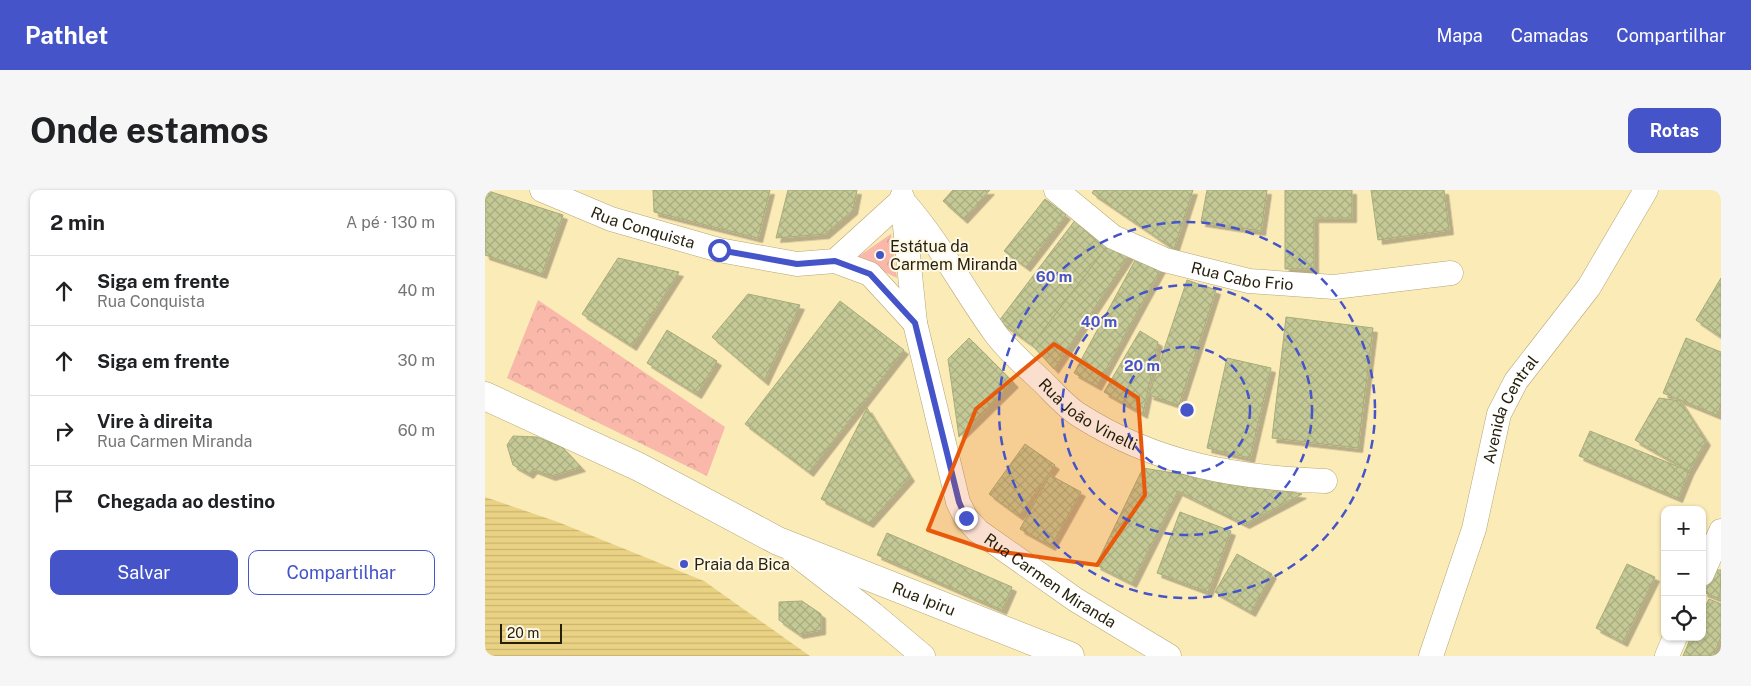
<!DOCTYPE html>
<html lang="pt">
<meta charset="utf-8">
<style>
:root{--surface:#fff;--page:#f6f6f6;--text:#202124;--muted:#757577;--line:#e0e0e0;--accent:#4554c8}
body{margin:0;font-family:"Public Sans",sans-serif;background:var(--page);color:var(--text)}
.controls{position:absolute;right:15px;bottom:15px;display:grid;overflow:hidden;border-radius:10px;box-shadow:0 1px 4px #0004}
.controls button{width:45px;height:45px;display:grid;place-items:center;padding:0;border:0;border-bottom:1px solid var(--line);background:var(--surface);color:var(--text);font:25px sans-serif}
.scale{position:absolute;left:15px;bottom:12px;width:62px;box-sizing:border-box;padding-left:5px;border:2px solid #251f0b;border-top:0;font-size:14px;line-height:18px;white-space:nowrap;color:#251f0b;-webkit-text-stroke:4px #fef8e4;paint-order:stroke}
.stop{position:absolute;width:15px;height:15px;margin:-11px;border:4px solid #4554c8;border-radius:50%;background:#fff}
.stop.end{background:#4554c8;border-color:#fff;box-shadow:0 1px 5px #0008}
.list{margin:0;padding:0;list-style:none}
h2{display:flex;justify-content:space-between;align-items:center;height:65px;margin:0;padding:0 20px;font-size:21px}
h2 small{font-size:16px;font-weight:400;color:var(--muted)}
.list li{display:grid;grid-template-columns:32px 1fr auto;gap:15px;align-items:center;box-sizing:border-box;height:70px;padding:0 20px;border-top:1px solid var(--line)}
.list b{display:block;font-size:19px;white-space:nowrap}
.list p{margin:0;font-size:16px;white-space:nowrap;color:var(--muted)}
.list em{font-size:16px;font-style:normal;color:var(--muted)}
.actions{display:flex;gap:10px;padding:15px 20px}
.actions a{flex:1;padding:11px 0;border:1px solid var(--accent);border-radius:10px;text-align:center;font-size:18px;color:var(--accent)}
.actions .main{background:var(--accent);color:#fff}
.icon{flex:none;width:28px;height:28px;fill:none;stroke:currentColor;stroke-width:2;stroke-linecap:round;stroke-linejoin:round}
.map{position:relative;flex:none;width:1236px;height:466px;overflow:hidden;border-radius:10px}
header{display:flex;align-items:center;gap:30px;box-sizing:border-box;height:70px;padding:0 25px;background:var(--accent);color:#fff}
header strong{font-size:24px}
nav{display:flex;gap:28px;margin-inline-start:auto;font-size:18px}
.intro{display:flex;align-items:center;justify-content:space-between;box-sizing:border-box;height:120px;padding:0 30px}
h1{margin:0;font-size:35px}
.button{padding:12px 22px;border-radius:10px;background:var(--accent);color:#fff;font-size:18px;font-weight:700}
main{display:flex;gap:30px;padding:0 30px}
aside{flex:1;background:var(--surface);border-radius:10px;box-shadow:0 1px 4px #0004}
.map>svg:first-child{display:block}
.forest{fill:url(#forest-crowns)}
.water{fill:url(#water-rules)}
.building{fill:url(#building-cross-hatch);stroke:#a7ac7a;filter:url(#shadow)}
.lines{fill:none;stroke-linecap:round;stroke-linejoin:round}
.street-casing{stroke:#b5a675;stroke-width:25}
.secondary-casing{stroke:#b5a675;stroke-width:29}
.street{stroke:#fff;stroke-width:24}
.secondary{stroke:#fff;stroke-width:28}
.route{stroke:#4554c8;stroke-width:6}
.marked{fill:#e8590c;fill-opacity:0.2;stroke:#e8590c;stroke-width:4;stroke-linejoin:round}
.ring{fill:none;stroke:#4554c8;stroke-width:2.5;stroke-dasharray:9 6}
.poi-dot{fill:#4554c8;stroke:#fef8e4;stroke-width:2}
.labels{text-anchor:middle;stroke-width:4;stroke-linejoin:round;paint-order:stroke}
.street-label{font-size:16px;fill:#251f0b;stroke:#fef8e4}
.poi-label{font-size:16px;fill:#251f0b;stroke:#fef8e4;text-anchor:start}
.centre{fill:#4554c8;stroke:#fef8e4;stroke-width:2.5}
.ring-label{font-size:15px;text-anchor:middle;font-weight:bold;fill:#4554c8;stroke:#fef8e4;stroke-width:4;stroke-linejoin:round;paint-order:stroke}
</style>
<header>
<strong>Pathlet</strong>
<nav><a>Mapa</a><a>Camadas</a><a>Compartilhar</a></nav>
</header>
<div class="intro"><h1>Onde estamos</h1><a class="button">Rotas</a></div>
<main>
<aside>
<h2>2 min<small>A pé · 130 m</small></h2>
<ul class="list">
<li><svg class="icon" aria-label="ahead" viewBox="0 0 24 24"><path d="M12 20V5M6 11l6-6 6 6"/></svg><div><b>Siga em frente</b><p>Rua Conquista</p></div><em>40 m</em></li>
<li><svg class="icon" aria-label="ahead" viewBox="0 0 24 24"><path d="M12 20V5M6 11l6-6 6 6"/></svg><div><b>Siga em frente</b></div><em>30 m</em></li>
<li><svg class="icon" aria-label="right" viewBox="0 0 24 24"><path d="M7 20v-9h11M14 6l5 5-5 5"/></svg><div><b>Vire à direita</b><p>Rua Carmen Miranda</p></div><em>60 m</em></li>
<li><svg class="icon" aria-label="arrive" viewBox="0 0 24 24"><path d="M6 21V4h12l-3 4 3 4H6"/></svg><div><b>Chegada ao destino</b></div></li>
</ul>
<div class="actions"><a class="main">Salvar</a><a>Compartilhar</a></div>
</aside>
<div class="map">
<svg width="1236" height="466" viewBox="0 0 1236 466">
<defs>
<pattern id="forest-crowns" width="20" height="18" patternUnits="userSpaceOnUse" patternTransform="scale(1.25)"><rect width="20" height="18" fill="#f9b8a9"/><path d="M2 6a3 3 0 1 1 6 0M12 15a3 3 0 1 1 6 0" fill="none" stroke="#d59e90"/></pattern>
<pattern id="water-rules" width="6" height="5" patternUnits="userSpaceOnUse" patternTransform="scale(1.25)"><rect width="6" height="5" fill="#ead284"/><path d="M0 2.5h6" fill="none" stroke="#c9b471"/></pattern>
<pattern id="building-cross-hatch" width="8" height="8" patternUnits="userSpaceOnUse" patternTransform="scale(1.25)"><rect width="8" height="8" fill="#c4c996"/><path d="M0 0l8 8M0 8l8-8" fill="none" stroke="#a8ac80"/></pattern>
<filter id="shadow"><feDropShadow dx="4.5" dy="4.5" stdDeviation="0" flood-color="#0004"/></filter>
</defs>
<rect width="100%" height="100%" fill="#fbebb7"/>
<g class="forest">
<path d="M406,44L412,88L371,68Z"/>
<path d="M53,110L240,237L222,286L22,188Z"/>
</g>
<path class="water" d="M0,307L73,332L219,391L325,466H0Z"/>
<g class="building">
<path d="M0,0L78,25L57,84L0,65Z"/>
<path d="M168,0H285L273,48L169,22Z"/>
<path d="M303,0H372L368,20L340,44L291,48Z"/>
<path d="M468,0H505L478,29L458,11Z"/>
<path d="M609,0H708L689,59L607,3Z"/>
<path d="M722,0H782L776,41L716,32Z"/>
<path d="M800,0H867V28H829V79H800Z"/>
<path d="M886,0H959L964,40L893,50Z"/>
<path d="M560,9L581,25L541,77L519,61Z"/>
<path d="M594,25L627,50L547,155L514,131Z"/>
<path d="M627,50L645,64L569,179L547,155Z"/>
<path d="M653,65L676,78L612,196L589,183Z"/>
<path d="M133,68L194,82L147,156L97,124Z"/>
<path d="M1236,88V147L1211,130Z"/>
<path d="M702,90L731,100L694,215L664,205Z"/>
<path d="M263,104L315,115L279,191L227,147Z"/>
<path d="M355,111L419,160L324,282L260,234Z"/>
<path d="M801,127L888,138L873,258L787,248Z"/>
<path d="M182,140L232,171L212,204L162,173Z"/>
<path d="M655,141L673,152L658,224L619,202Z"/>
<path d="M484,148L529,193L474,247L463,169Z"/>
<path d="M1201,148L1236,162V216L1232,225L1178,203Z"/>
<path d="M742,168L786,178L765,268L722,258Z"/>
<path d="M1174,208L1195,211L1221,251L1204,281L1150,250Z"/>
<path d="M382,218L425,287L384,333L336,309Z"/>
<path d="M1105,241L1204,281L1193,308L1094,266Z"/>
<path d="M28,246L52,247L77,257L96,277L66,286L48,279L44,284L28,275L22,255Z"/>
<path d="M540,254L570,275L534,326L504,304Z"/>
<path d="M658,278L817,304L760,334L693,301L647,393L611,375Z"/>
<path d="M565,285L596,302L566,356L535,339Z"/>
<path d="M695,322L746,341L723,402L672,383Z"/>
<path d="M402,343L527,397L517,420L392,365Z"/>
<path d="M752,364L787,384L766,422L730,402Z"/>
<path d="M1142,374L1170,387L1138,452L1111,438Z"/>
<path d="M1228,380H1236L1235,409L1218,402Z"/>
<path d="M1224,409L1236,414V447L1228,466H1198L1206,447H1217V423Z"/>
<path d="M317,411L336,424V440L314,444L294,430V412Z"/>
</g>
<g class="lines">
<g class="street-casing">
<g id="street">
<path id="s1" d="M57,0L126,29L234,60L312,74L350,71L385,84L430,133"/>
<path id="s2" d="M571,0L628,47L680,70L764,91L849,97L966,83"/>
<path id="s3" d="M417,7L430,133L473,312L481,328L493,341L591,410L684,466"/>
<path id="s4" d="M350,71L417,10C454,51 478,99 510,143C523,161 542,177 558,192C569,203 581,217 594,225C671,274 751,288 840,291"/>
<path d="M309,363L388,424L438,466"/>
<path d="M1217,384L1236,341"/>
<path id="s5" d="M946,466L989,339L1014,224L1031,191L1104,97L1161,0"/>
<path d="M1182,466L1190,447"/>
</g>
</g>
<g class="secondary-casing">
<g id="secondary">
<path id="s6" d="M0,206L154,277L293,351L585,466"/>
</g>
</g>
<use href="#street" class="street"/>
<use href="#secondary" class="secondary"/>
</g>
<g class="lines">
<path class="route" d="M234,60L312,74L350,71L385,84L430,133L474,312L481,328"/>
</g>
<path class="marked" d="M569,154L653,208L660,305L612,375L503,360L443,340L491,219Z"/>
<g class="ring">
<circle cx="702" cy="220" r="63"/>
<circle cx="702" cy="220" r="125"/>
<circle cx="702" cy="220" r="188"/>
</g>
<g class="poi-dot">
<circle cx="395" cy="65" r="5"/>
<circle cx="199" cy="374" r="5"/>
</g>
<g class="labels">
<g class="street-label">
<text dy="6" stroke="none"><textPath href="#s1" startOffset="108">Rua Conquista</textPath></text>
<text dy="6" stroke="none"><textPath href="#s2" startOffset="210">Rua Cabo Frio</textPath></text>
<text dy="6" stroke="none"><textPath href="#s5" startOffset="260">Avenida Central</textPath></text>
<text dy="6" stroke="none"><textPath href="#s4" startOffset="378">Rua João Vinelli</textPath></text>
<text dy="6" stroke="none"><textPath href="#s3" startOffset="434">Rua Carmen Miranda</textPath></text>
<text dy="6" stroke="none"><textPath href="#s6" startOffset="484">Rua Ipiru</textPath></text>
</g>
<g class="poi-label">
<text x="405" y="62">Estátua da<tspan x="405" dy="18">Carmem Miranda</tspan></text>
<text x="209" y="380">Praia da Bica</text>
</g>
</g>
<circle cx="702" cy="220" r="8" class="centre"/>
<g class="ring-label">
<text x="569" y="92">60 m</text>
<text x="614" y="137">40 m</text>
<text x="657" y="181">20 m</text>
</g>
</svg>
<div class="controls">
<button>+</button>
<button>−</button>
<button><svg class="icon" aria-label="locate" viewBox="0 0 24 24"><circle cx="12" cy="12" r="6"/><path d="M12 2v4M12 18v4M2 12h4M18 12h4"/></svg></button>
</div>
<div class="scale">20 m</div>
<div class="stop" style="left:234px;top:60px"></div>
<div class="stop end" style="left:481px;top:328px"></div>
</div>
</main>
